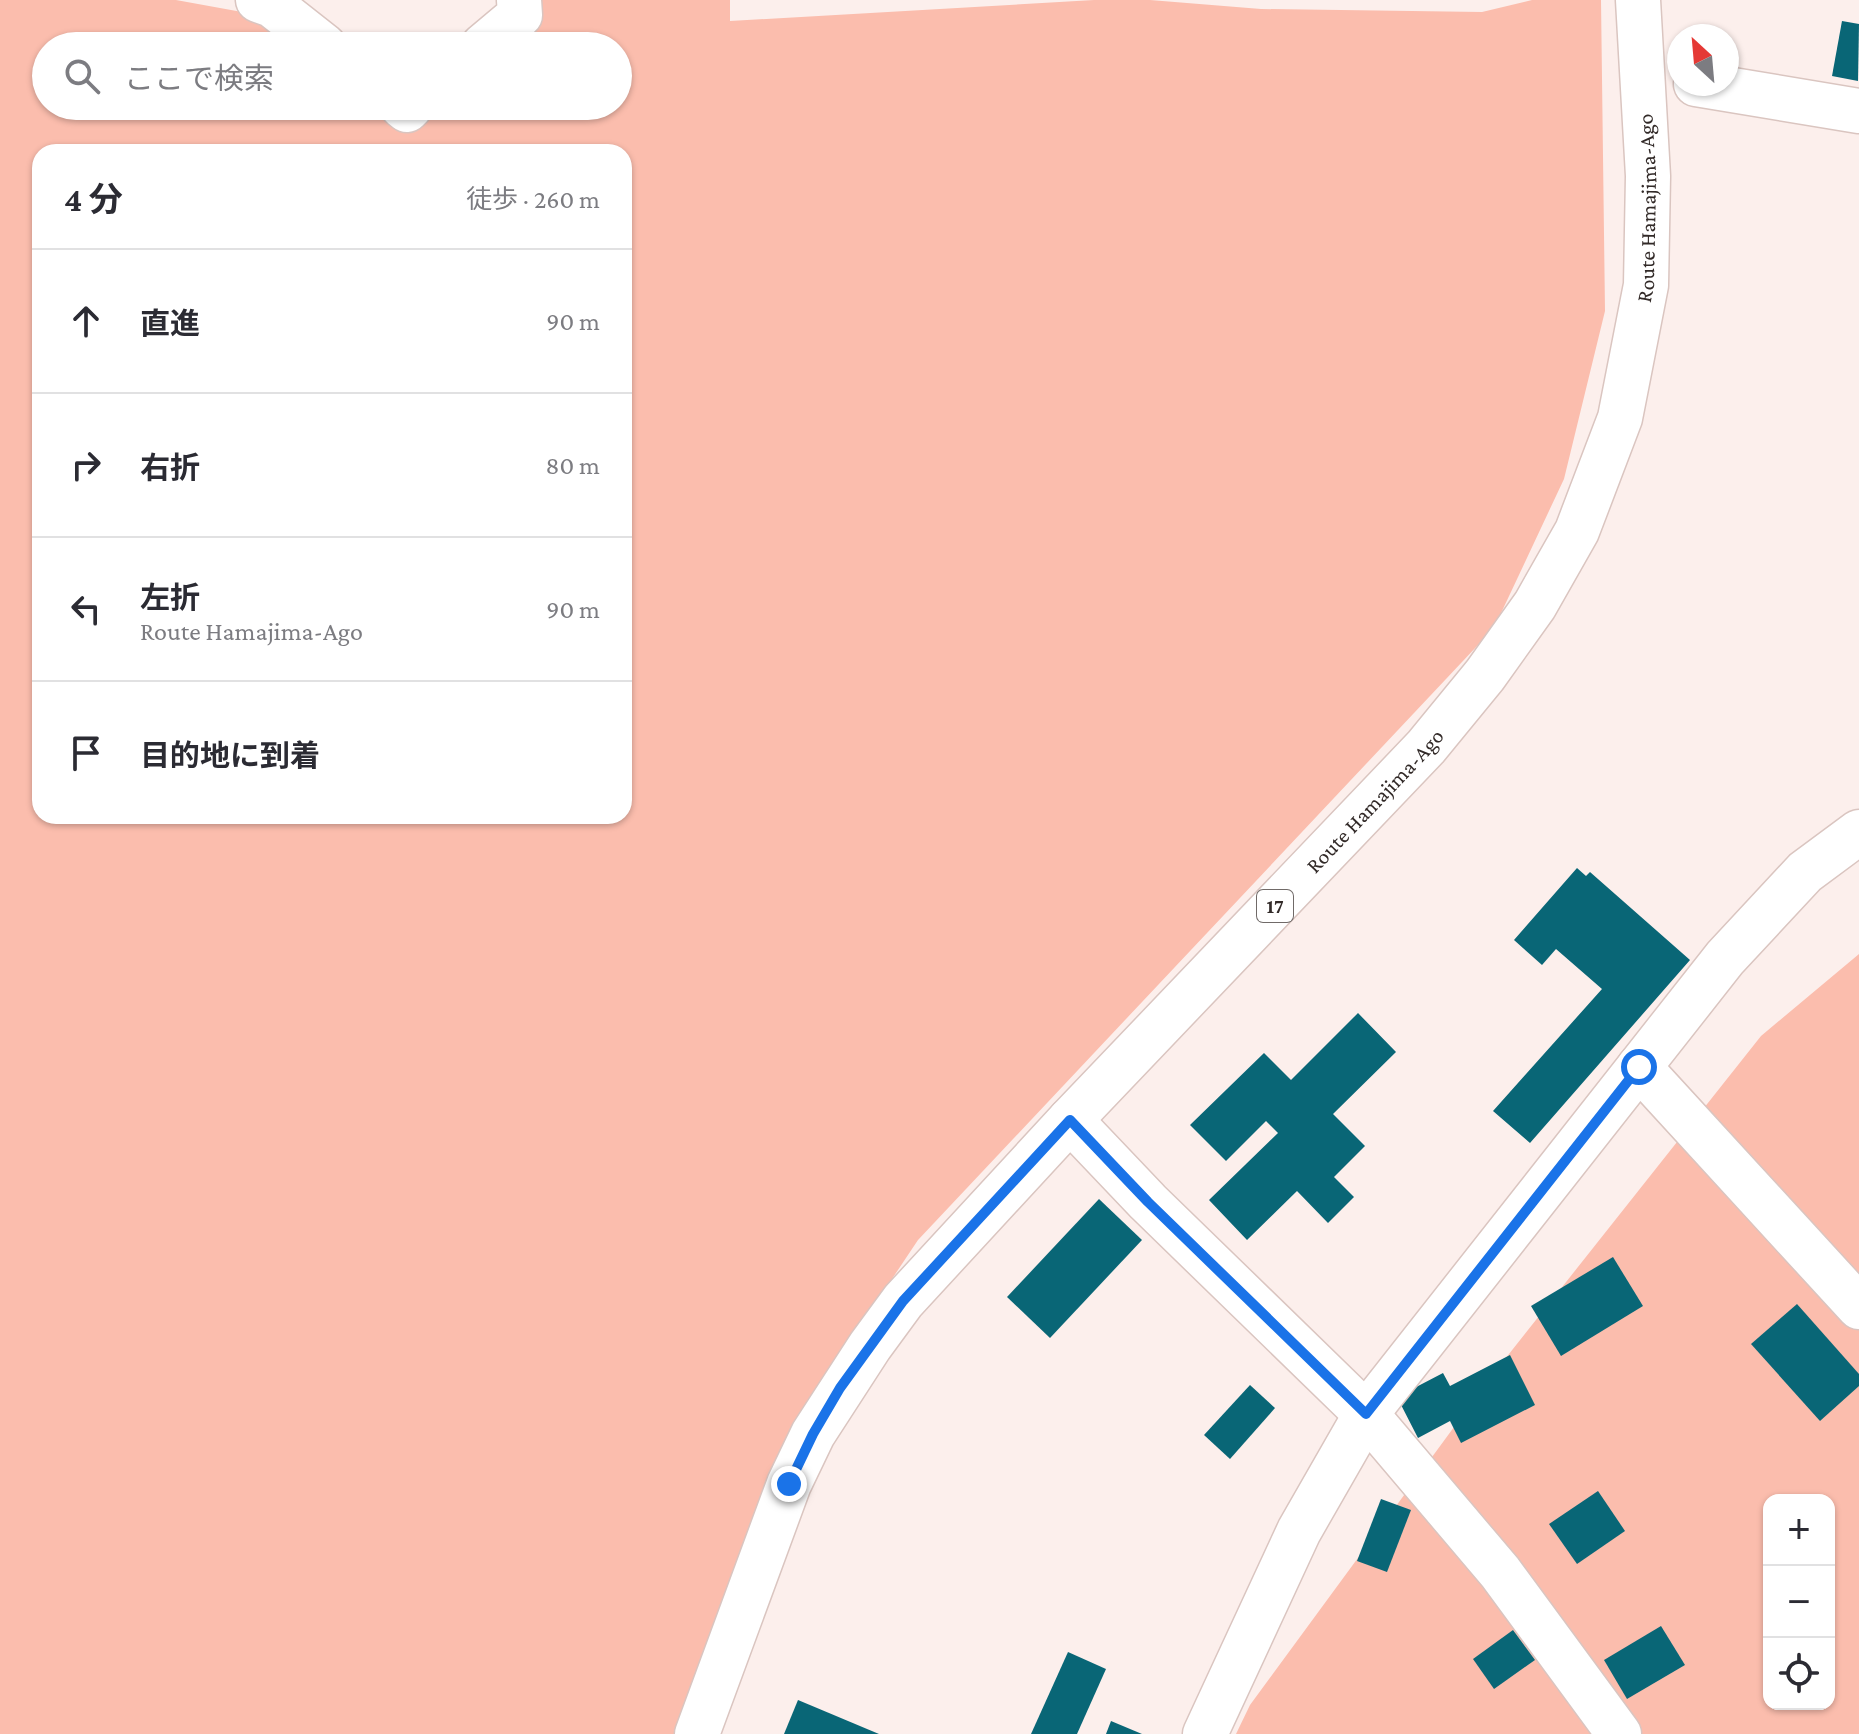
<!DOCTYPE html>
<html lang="ja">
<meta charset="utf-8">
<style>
:root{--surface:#fff;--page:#f2f2f3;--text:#2b2b33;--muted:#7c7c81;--line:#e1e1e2}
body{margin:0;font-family:"Crimson Pro","Noto Sans JP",serif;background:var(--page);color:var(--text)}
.controls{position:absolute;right:24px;bottom:24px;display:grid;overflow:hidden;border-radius:16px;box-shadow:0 2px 6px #0004}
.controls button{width:72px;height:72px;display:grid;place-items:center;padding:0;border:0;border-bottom:2px solid var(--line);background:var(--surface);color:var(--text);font:40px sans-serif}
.compass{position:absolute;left:1667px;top:24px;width:72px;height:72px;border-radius:50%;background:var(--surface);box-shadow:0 2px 6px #0004;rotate:334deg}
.stop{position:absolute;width:24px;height:24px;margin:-18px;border:6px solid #1a73e8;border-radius:50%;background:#fff}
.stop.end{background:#1a73e8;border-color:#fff;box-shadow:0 2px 8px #0008}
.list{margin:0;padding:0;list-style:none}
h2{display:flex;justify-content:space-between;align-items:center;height:104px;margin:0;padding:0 32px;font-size:34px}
h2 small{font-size:26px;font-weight:400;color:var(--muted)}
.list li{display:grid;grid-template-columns:52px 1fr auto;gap:24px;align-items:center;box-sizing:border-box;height:144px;padding:0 32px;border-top:2px solid var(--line)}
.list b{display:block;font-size:30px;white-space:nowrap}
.list p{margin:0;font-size:26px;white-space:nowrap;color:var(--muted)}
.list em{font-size:26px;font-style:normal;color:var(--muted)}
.icon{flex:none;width:44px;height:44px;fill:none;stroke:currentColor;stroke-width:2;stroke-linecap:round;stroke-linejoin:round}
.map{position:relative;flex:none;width:1859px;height:1734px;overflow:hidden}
.search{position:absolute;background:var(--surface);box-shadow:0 2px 6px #0004;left:32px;top:32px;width:600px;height:88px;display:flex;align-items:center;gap:20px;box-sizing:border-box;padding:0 28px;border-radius:44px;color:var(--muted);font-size:30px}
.panel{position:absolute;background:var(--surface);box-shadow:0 2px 6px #0004;left:32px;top:144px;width:600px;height:680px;border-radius:24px}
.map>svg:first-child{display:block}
.green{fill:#fbbdad;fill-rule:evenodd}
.building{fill:#096676}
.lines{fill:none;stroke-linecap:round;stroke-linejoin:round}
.minor-casing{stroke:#dac5c0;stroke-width:47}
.major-casing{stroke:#dac5c0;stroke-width:47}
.minor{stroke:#fff;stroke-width:44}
.major{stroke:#fff;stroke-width:44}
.route{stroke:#1a73e8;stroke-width:10}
.labels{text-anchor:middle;stroke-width:8;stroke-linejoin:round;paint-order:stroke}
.shield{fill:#fff;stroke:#706a68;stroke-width:2}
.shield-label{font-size:20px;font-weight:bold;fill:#322a28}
.street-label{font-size:22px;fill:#322a28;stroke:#fff}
</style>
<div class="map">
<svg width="1859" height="1734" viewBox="0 0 1859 1734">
<rect width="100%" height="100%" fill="#fcefec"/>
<g class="green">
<path d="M0,0H176L242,12L291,46H46V106H377L409,129L438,106H618V46H511L535,0H730V21L1094,0H1150L1261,9L1482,12L1532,0H1601L1605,311L1564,479L1494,628L918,1240L793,1427L675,1734H0ZM40,152H624V816H40Z"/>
<path d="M1859,954V1734H1236L1250,1705L1490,1378L1761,1036ZM1769,1500H1829V1704H1769Z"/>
</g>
<g class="building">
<path d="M1842,21L1859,24L1858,81L1832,76Z"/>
<path d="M1577,868L1586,876L1590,872L1690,960L1530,1143L1493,1111L1602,989L1556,949L1542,965L1514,940Z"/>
<path d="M1358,1013L1396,1052L1333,1114L1365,1146L1334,1177L1354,1197L1328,1223L1297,1191L1247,1240L1209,1200L1278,1133L1266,1121L1226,1161L1190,1125L1264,1053L1291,1080Z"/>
<path d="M1099,1199L1142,1240L1050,1338L1007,1297Z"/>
<path d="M1613,1257L1643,1306L1561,1356L1531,1306Z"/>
<path d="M1797,1304L1859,1374V1386L1820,1421L1751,1344Z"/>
<path d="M1510,1355L1535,1405L1461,1443L1450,1421L1418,1438L1397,1397L1443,1373L1450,1386Z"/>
<path d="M1250,1385L1275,1408L1230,1459L1204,1435Z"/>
<path d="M1598,1491L1625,1531L1577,1564L1549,1524Z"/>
<path d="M1381,1499L1411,1510L1387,1572L1357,1561Z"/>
<path d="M1661,1626L1685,1665L1627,1699L1604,1660Z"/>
<path d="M1513,1630L1535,1660L1494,1689L1473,1659Z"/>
<path d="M1068,1652L1106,1669L1077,1734H1031Z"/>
<path d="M798,1700L879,1734H784Z"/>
<path d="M1111,1721L1142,1734H1106Z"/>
</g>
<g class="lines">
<g class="minor-casing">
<g id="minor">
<path d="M258,0L272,5L324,46"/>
<path d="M483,46L520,15L519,0"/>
<path d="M1696,84L1859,111"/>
<path d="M402,106L407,110L411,106"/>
<path d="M1639,1067L1859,1307"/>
<path d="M1070,1120L1148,1202L1366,1414L1500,1572L1619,1734"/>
<path d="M1205,1734L1299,1531L1366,1414L1725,958L1805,872L1859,832"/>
</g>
</g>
<g class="major-casing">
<g id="major">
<path id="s1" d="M697,1734L789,1484L813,1434L870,1346L903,1301L1070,1120L1426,747L1485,675L1535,605L1577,531L1620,418L1646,285L1648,176L1638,0"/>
</g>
</g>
<use href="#minor" class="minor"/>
<use href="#major" class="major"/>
</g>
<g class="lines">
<path class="route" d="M789,1484L813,1434L840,1388L903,1301L1070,1120L1148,1202L1366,1414L1639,1067"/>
</g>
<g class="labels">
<rect class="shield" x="1257" y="890" width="36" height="32" rx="6"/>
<g class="shield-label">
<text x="1275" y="913">17</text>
</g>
<g class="street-label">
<text dy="8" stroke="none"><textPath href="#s1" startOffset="1842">Route Hamajima-Ago</textPath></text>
<text dy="8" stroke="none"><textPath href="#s1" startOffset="1170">Route Hamajima-Ago</textPath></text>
</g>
</g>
</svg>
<div class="controls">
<button>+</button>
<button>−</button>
<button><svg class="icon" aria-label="locate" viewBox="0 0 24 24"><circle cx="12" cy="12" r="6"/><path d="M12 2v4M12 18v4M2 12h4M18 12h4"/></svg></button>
</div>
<svg class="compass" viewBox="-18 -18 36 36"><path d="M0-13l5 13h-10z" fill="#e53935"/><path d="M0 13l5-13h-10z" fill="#7c7c81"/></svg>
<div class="stop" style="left:1639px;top:1067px"></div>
<div class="stop end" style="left:789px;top:1484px"></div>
<div class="search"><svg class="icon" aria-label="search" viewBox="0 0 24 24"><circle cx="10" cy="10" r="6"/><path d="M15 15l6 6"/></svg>ここで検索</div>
<section class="panel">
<h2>4 分<small>徒歩 · 260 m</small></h2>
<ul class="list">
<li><svg class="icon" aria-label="ahead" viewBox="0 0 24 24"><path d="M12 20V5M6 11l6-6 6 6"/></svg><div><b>直進</b></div><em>90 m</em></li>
<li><svg class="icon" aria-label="right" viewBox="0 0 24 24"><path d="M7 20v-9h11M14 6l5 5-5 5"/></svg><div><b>右折</b></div><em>80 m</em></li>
<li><svg class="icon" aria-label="left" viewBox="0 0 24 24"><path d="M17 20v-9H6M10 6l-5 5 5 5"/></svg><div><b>左折</b><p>Route Hamajima-Ago</p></div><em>90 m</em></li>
<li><svg class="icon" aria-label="arrive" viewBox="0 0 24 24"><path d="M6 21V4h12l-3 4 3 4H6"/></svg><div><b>目的地に到着</b></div></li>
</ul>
</section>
</div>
